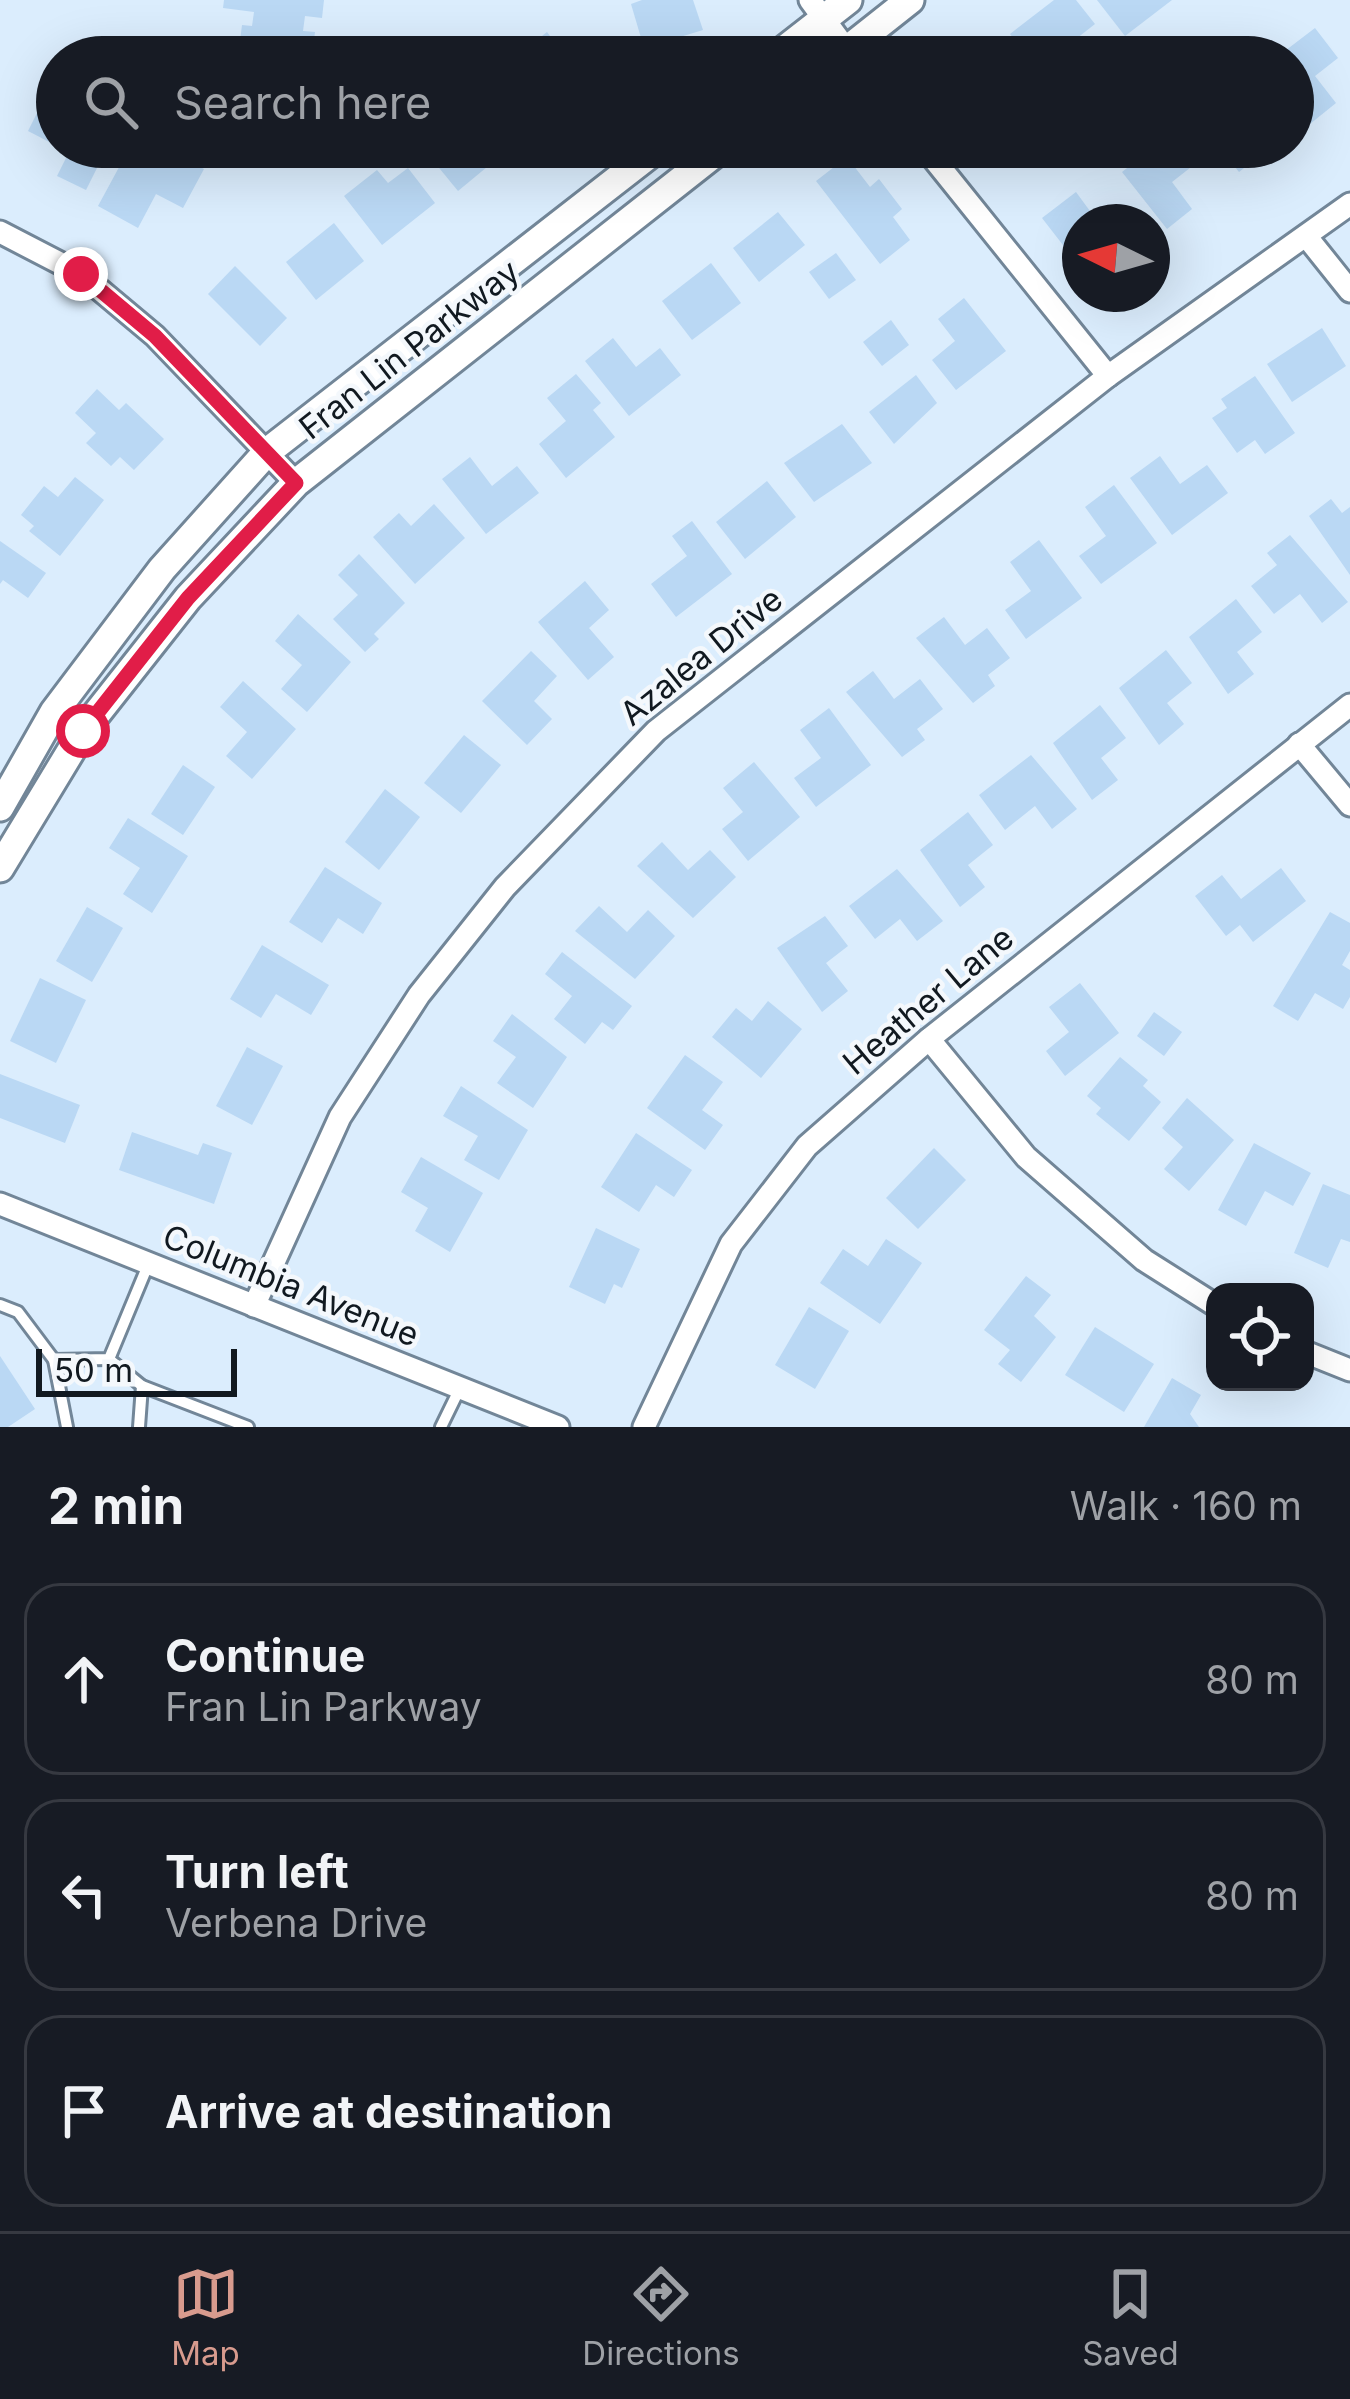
<!DOCTYPE html>
<meta charset="utf-8">
<style>
:root{--surface:#171b24;--page:#242831;--text:#f1f3f6;--muted:#9ea1a6;--line:#363941;--accent:#d89b8e}
body{margin:0;font-family:Inter,sans-serif;background:var(--page);color:var(--text)}
.controls{position:absolute;right:36px;bottom:36px;display:grid;overflow:hidden;border-radius:24px;box-shadow:0 12px 48px #0002}
.controls button{width:108px;height:108px;display:grid;place-items:center;padding:0;border:0;border-bottom:3px solid var(--line);background:var(--surface);color:var(--text);font:60px sans-serif}
.compass{position:absolute;left:1062px;top:204px;width:108px;height:108px;border-radius:50%;background:var(--surface);box-shadow:0 12px 48px #0002;rotate:275deg}
.scale{position:absolute;left:36px;bottom:30px;width:201px;box-sizing:border-box;padding-left:12px;border:6px solid #111920;border-top:0;font-size:33px;line-height:42px;white-space:nowrap;color:#111920;-webkit-text-stroke:9px #f4f8fc;paint-order:stroke}
.stop{position:absolute;width:36px;height:36px;margin:-27px;border:9px solid #e11d48;border-radius:50%;background:#fff}
.stop.end{background:#e11d48;border-color:#fff;box-shadow:0 3px 12px #0008}
.list{margin:0;padding:0;list-style:none}
h2{display:flex;justify-content:space-between;align-items:center;height:156px;margin:0;padding:0 48px;font-size:51px}
h2 small{font-size:39px;font-weight:400;color:var(--muted)}
.list li{display:grid;grid-template-columns:78px 1fr auto;gap:36px;align-items:center;box-sizing:border-box;height:192px;margin:0 24px 24px;padding:0 24px;border:3px solid var(--line);border-radius:36px}
.list b{display:block;font-size:45px;white-space:nowrap}
.list p{margin:0;font-size:39px;white-space:nowrap;color:var(--muted)}
.list em{font-size:39px;font-style:normal;color:var(--muted)}
.icon{flex:none;width:66px;height:66px;fill:none;stroke:currentColor;stroke-width:2;stroke-linecap:round;stroke-linejoin:round}
.map{position:relative;flex:none;width:1350px;height:1427px;overflow:hidden}
.search{position:absolute;background:var(--surface);box-shadow:0 12px 48px #0002;left:36px;right:36px;top:36px;height:132px;display:flex;align-items:center;gap:30px;box-sizing:border-box;padding:0 42px;border-radius:66px;color:var(--muted);font-size:45px}
.sheet{height:804px;background:var(--surface)}
nav{display:flex;justify-content:space-around;align-items:center;box-sizing:border-box;height:168px;border-top:3px solid var(--line);background:var(--surface);font-size:33px;color:var(--muted)}
nav a{display:grid;justify-items:center;gap:6px}
nav .on{color:var(--accent)}
.map>svg:first-child{display:block}
.building{fill:#bad8f4}
.lines{fill:none;stroke-linecap:round;stroke-linejoin:round}
.service-casing{stroke:#728698;stroke-width:16}
.minor-casing{stroke:#728698;stroke-width:27}
.tertiary-casing{stroke:#728698;stroke-width:33}
.service{stroke:#fff;stroke-width:10}
.minor{stroke:#fff;stroke-width:21}
.tertiary{stroke:#fff;stroke-width:27}
.route{stroke:#e11d48;stroke-width:15}
.labels{text-anchor:middle;stroke-width:9;stroke-linejoin:round;paint-order:stroke}
.street-label{font-size:33px;fill:#111920;stroke:#f4f8fc}
</style>
<div class="map">
<svg width="1350" height="1427" viewBox="0 0 1350 1427">
<rect width="100%" height="100%" fill="#dbedfd"/>
<g class="building">
<path d="M224,0H324L322,18L305,16L303,31L315,32L312,57H238L242,25L252,26L254,12L223,8Z"/>
<path d="M642,0H693L703,30L644,48L631,4Z"/>
<path d="M1054,0H1076L1095,24L1053,57H1028L1010,34Z"/>
<path d="M1097,0H1172L1125,36Z"/>
<path d="M1315,28L1338,58L1315,76L1336,103L1310,124L1293,102V57H1277Z"/>
<path d="M547,32L566,57H516Z"/>
<path d="M485,39L498,57H465L463,54Z"/>
<path d="M53,81L57,83V146L28,131Z"/>
<path d="M59,147H100L95,157L101,160L86,190L57,176L69,152Z"/>
<path d="M130,147H163L204,169L183,208L156,194L138,228L98,206Z"/>
<path d="M422,147H470L487,167L458,191Z"/>
<path d="M1154,147H1182L1195,164L1172,182L1192,209L1167,229L1122,172Z"/>
<path d="M1219,147H1270L1239,172Z"/>
<path d="M847,157L870,187L879,179L902,209L893,217L910,240L880,264L816,181Z"/>
<path d="M408,168L435,203L382,245L344,196L377,170L388,183Z"/>
<path d="M1076,192L1098,222H1080V267L1042,218Z"/>
<path d="M778,212L805,245L759,282L733,248Z"/>
<path d="M334,223L364,261L316,300L286,262Z"/>
<path d="M836,253L856,280L829,299L809,272Z"/>
<path d="M711,263L741,303L692,340L662,301Z"/>
<path d="M235,266L287,318L260,346L208,294Z"/>
<path d="M964,298L1006,351L956,390L932,360L955,341L938,319Z"/>
<path d="M891,320L909,345L882,366L863,342Z"/>
<path d="M1322,328L1346,366L1292,402L1267,364Z"/>
<path d="M613,338L636,367L660,348L681,375L629,416L585,361Z"/>
<path d="M576,374L601,403L593,410L615,437L566,478L539,444L566,421L547,398Z"/>
<path d="M916,375L937,403L894,444L869,412Z"/>
<path d="M1255,376L1295,433L1265,454L1255,440L1237,453L1212,418L1227,408L1221,399Z"/>
<path d="M97,389L119,410L126,403L164,439L134,470L120,457L111,466L86,443L96,433L75,413Z"/>
<path d="M842,424L872,463L814,502L784,463Z"/>
<path d="M1160,456L1180,484L1207,465L1228,493L1172,535L1130,478Z"/>
<path d="M470,457L492,486L517,466L539,493L486,534L442,479Z"/>
<path d="M75,477L104,500L60,556L29,531L34,526L21,515L44,486L58,497Z"/>
<path d="M767,481L796,517L745,559L716,522Z"/>
<path d="M1114,485L1157,543L1101,584L1079,556L1106,536L1085,507Z"/>
<path d="M1331,499L1342,513L1350,507V575L1309,516Z"/>
<path d="M434,504L465,538L415,584L373,537L399,513L411,526Z"/>
<path d="M692,521L732,574L676,617L651,584L687,556L672,536Z"/>
<path d="M1290,535L1348,602L1322,623L1300,594L1274,614L1251,586L1277,565L1267,553Z"/>
<path d="M1039,540L1082,598L1026,639L1005,610L1031,591L1010,562Z"/>
<path d="M0,541L46,573L28,598L3,580L0,584Z"/>
<path d="M359,554L405,603L374,634L379,639L365,652L333,619L358,595L338,575Z"/>
<path d="M585,581L609,610L589,628L614,657L588,680L538,622Z"/>
<path d="M1236,599L1262,632L1237,652L1254,674L1228,694L1189,637Z"/>
<path d="M298,614L351,662L307,712L281,689L302,665L275,641Z"/>
<path d="M944,617L965,645L987,628L1010,658L988,675L995,686L973,703L916,638Z"/>
<path d="M1166,650L1192,683L1167,703L1184,724L1159,745L1119,688Z"/>
<path d="M531,651L557,676L534,701L552,719L527,745L482,701Z"/>
<path d="M873,671L894,699L920,679L943,709L917,729L925,740L902,757L846,692Z"/>
<path d="M243,681L296,729L252,779L226,756L247,732L220,707Z"/>
<path d="M1100,705L1126,738L1101,758L1118,780L1092,800L1053,743Z"/>
<path d="M829,708L871,765L816,807L794,778L821,758L800,730Z"/>
<path d="M464,735L501,765L461,813L424,783Z"/>
<path d="M1031,755L1077,809L1052,829L1035,806L1005,830L979,795Z"/>
<path d="M754,762L800,817L748,861L722,829L743,812L723,788Z"/>
<path d="M183,765L215,787L183,835L151,814Z"/>
<path d="M385,789L420,817L379,870L345,842Z"/>
<path d="M968,812L993,845L968,865L985,887L960,907L920,850Z"/>
<path d="M128,818L188,856L152,913L123,894L140,868L109,848Z"/>
<path d="M662,842L688,870L710,850L736,877L693,918L637,866Z"/>
<path d="M325,867L382,903L363,934L338,918L322,943L289,922Z"/>
<path d="M1281,868L1306,901L1253,942L1240,925L1226,936L1195,896L1222,875L1241,899Z"/>
<path d="M897,869L943,921L917,941L900,919L875,939L849,906Z"/>
<path d="M599,906L627,932L648,910L675,936L635,979L575,931Z"/>
<path d="M87,907L123,928L92,982L56,961Z"/>
<path d="M1330,912L1350,923V951L1342,965L1350,970V997L1343,1009L1315,993L1298,1021L1273,1006Z"/>
<path d="M825,916L848,946L826,963L848,991L822,1012L777,948Z"/>
<path d="M262,945L329,985L311,1015L276,994L261,1018L230,999Z"/>
<path d="M562,952L632,1006L613,1030L602,1022L585,1044L554,1019L572,996L545,974Z"/>
<path d="M40,978L86,1000L56,1063L10,1041Z"/>
<path d="M1080,983L1119,1033L1065,1076L1046,1051L1069,1032L1049,1007Z"/>
<path d="M768,1001L802,1029L761,1078L712,1037L736,1008L752,1021Z"/>
<path d="M1154,1012L1182,1032L1164,1056L1137,1036Z"/>
<path d="M512,1014L567,1057L533,1108L497,1083L516,1057L493,1041Z"/>
<path d="M247,1047L283,1066L252,1125L216,1106Z"/>
<path d="M685,1055L723,1082L702,1110L723,1125L705,1150L647,1108Z"/>
<path d="M1120,1057L1148,1080L1143,1086L1161,1102L1129,1141L1096,1114L1101,1108L1087,1096Z"/>
<path d="M0,1074L80,1105L65,1143L0,1118Z"/>
<path d="M461,1086L528,1130L499,1180L464,1160L478,1136L443,1116Z"/>
<path d="M1187,1098L1234,1140L1189,1191L1164,1169L1183,1147L1162,1128Z"/>
<path d="M132,1132L198,1155L203,1143L232,1153L214,1204L119,1170Z"/>
<path d="M636,1133L692,1170L674,1197L656,1185L639,1212L601,1187Z"/>
<path d="M1254,1143L1311,1173L1293,1206L1265,1191L1246,1226L1218,1210Z"/>
<path d="M934,1148L966,1180L918,1229L886,1198Z"/>
<path d="M421,1157L483,1193L450,1252L415,1231L428,1208L401,1192Z"/>
<path d="M1323,1184L1350,1195V1242L1341,1239L1328,1268L1294,1253Z"/>
<path d="M596,1228L640,1249L622,1288L614,1284L605,1304L569,1287Z"/>
<path d="M886,1239L922,1263L880,1324L820,1283L843,1249L868,1266Z"/>
<path d="M1026,1276L1051,1295L1034,1316L1056,1337L1021,1382L998,1364L1010,1350L984,1330Z"/>
<path d="M809,1307L849,1331L815,1389L775,1365Z"/>
<path d="M1095,1327L1154,1364L1124,1412L1065,1375Z"/>
<path d="M0,1356L35,1409L8,1427H0Z"/>
<path d="M1172,1378L1201,1395L1190,1414L1199,1427H1144Z"/>
</g>
<g class="lines">
<g class="service-casing">
<g id="service">
<path d="M0,1305L18,1312L54,1360L109,1359L148,1265"/>
<path d="M109,1359L142,1386L248,1427"/>
<path d="M54,1360L67,1427"/>
<path d="M139,1427L142,1386"/>
<path d="M441,1427L460,1388"/>
</g>
</g>
<g class="minor-casing">
<g id="minor">
<path d="M810,0L852,57"/>
<path d="M924,147L1108,376"/>
<path d="M0,232L81,274L155,336L296,483"/>
<path d="M1306,236L1350,291"/>
<path d="M1299,744L1350,805"/>
<path d="M929,1039L1026,1157L1144,1260L1215,1305"/>
<path d="M0,1204L558,1427"/>
<path d="M254,1306L340,1117L419,995L505,887L656,731L1108,376L1350,204"/>
<path d="M1305,1352L1350,1370"/>
<path d="M644,1427L731,1244L807,1146L929,1039L1350,705"/>
</g>
</g>
<g class="tertiary-casing">
<g id="tertiary">
<path d="M775,57L848,0"/>
<path d="M838,57L910,0"/>
<path d="M0,807L54,712L162,569L267,452L659,147"/>
<path d="M0,868L83,731L188,598L296,483L723,147"/>
</g>
</g>
<use href="#service" class="service"/>
<use href="#minor" class="minor"/>
<use href="#tertiary" class="tertiary"/>
</g>
<g class="lines">
<path class="route" d="M81,274L155,336L296,483L188,598L83,731"/>
</g>
<g class="labels">
<g class="street-label">
<text transform="translate(409 349) rotate(-38)" y="12">Fran Lin Parkway</text>
<text transform="translate(701 656) rotate(-39)" y="12">Azalea Drive</text>
<text transform="translate(928 1000) rotate(-40)" y="12">Heather Lane</text>
<text transform="translate(291 1285) rotate(22)" y="12">Columbia Avenue</text>
</g>
</g>
</svg>
<div class="controls">
<button><svg class="icon" aria-label="locate" viewBox="0 0 24 24"><circle cx="12" cy="12" r="6"/><path d="M12 2v4M12 18v4M2 12h4M18 12h4"/></svg></button>
</div>
<svg class="compass" viewBox="-18 -18 36 36"><path d="M0-13l5 13h-10z" fill="#e53935"/><path d="M0 13l5-13h-10z" fill="#9ea1a6"/></svg>
<div class="scale">50 m</div>
<div class="stop" style="left:83px;top:731px"></div>
<div class="stop end" style="left:81px;top:274px"></div>
<div class="search"><svg class="icon" aria-label="search" viewBox="0 0 24 24"><circle cx="10" cy="10" r="6"/><path d="M15 15l6 6"/></svg>Search here</div>
</div>
<section class="sheet">
<h2>2 min<small>Walk · 160 m</small></h2>
<ul class="list">
<li><svg class="icon" aria-label="ahead" viewBox="0 0 24 24"><path d="M12 20V5M6 11l6-6 6 6"/></svg><div><b>Continue</b><p>Fran Lin Parkway</p></div><em>80 m</em></li>
<li><svg class="icon" aria-label="left" viewBox="0 0 24 24"><path d="M17 20v-9H6M10 6l-5 5 5 5"/></svg><div><b>Turn left</b><p>Verbena Drive</p></div><em>80 m</em></li>
<li><svg class="icon" aria-label="arrive" viewBox="0 0 24 24"><path d="M6 21V4h12l-3 4 3 4H6"/></svg><div><b>Arrive at destination</b></div></li>
</ul>
</section>
<nav>
<a class="on"><svg class="icon" aria-label="map" viewBox="0 0 24 24"><path d="M3 6l6-2 6 2 6-2v14l-6 2-6-2-6 2zM9 4v14M15 6v14"/></svg>Map</a>
<a><svg class="icon" aria-label="directions" viewBox="0 0 24 24"><path d="M12 3l9 9-9 9-9-9zM9 14v-3h6M13 9l2 2-2 2"/></svg>Directions</a>
<a><svg class="icon" aria-label="saved" viewBox="0 0 24 24"><path d="M7 4h10v16l-5-4-5 4z"/></svg>Saved</a>
</nav>
